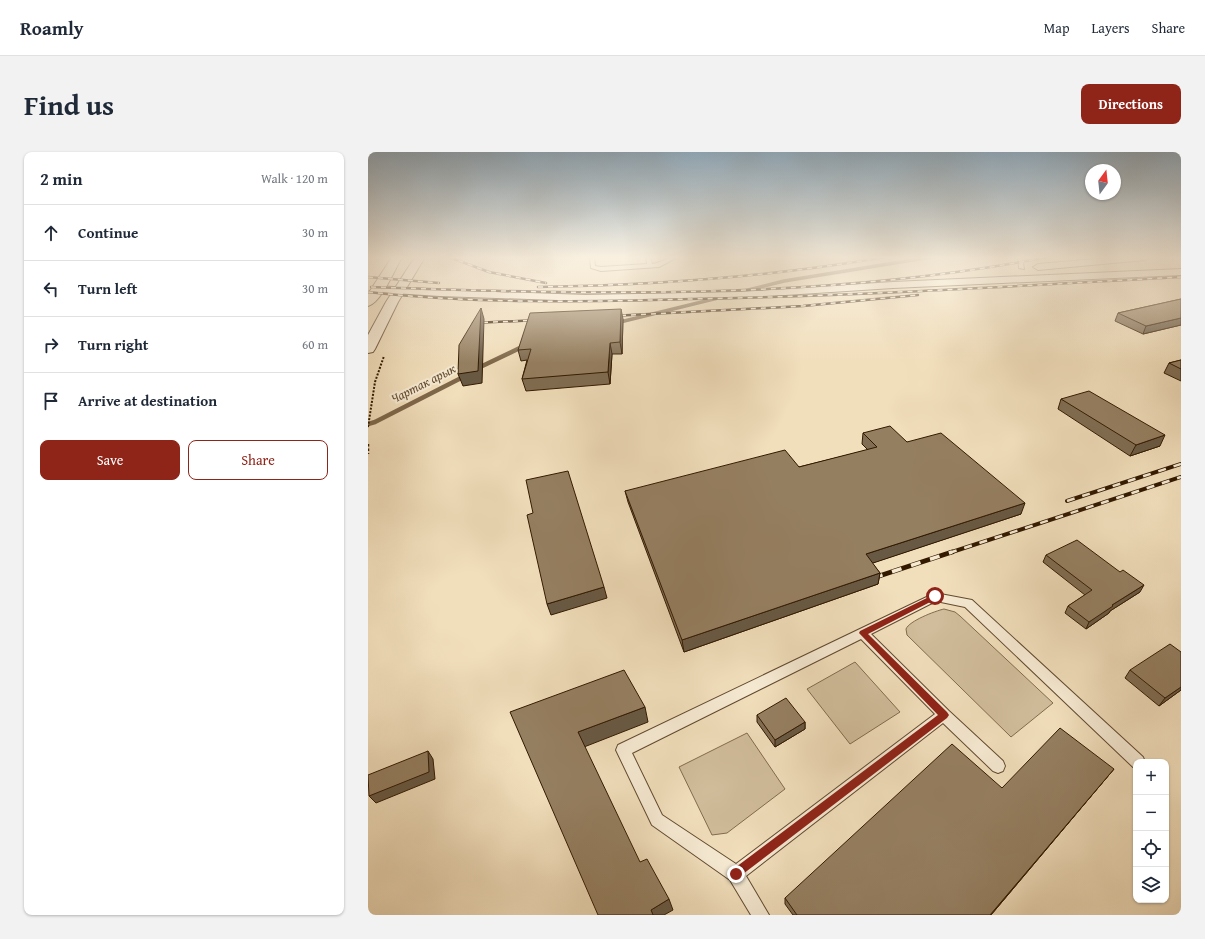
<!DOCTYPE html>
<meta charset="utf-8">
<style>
:root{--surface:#fff;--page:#f2f2f3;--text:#1f2937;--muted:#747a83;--line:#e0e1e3;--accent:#8f2418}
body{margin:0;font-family:"Gentium Book Plus",serif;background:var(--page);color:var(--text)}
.controls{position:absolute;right:12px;bottom:12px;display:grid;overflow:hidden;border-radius:8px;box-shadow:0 1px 3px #0004}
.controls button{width:36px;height:36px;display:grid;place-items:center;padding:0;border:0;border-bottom:1px solid var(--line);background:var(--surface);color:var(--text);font:20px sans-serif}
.compass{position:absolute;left:717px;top:12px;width:36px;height:36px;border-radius:50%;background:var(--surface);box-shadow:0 1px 3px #0004;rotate:15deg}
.stop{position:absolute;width:12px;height:12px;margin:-9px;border:3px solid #8f2418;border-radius:50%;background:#fff}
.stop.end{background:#8f2418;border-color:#fff;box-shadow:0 1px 4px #0008}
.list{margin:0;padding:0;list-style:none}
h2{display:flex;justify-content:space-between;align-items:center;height:52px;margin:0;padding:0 16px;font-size:17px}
h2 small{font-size:13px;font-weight:400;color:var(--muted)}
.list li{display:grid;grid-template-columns:26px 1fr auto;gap:12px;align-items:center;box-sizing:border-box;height:56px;padding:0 16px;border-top:1px solid var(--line)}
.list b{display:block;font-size:15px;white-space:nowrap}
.list em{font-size:13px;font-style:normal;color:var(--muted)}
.actions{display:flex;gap:8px;padding:12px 16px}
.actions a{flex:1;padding:9px 0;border:1px solid var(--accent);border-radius:8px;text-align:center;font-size:14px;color:var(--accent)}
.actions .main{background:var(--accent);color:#fff}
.icon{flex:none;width:22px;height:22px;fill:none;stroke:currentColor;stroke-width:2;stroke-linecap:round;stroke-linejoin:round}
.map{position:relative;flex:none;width:813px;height:763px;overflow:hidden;border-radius:8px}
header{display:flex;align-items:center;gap:24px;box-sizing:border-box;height:56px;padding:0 20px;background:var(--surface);border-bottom:1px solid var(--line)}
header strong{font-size:19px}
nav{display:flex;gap:22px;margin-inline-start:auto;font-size:14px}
.intro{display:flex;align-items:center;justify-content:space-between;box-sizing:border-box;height:96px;padding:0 24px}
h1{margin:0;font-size:28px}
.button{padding:10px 18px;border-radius:8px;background:var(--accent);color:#fff;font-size:14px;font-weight:700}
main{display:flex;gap:24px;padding:0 24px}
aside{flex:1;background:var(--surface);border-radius:8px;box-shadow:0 1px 3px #0004}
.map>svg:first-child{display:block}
.green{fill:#d1bd9b;stroke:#826b4e}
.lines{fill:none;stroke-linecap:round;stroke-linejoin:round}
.stream-far1{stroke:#7e674a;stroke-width:3.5}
.stream{stroke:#7e674a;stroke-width:4.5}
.service-casing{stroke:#624a2f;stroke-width:2}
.minor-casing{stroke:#624a2f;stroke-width:2}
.tertiary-casing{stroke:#624a2f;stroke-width:2}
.path-far1{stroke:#321900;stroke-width:2;stroke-dasharray:2 1.5;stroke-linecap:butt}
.path{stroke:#321900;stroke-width:2.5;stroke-dasharray:2.5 2;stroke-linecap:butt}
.service{fill:#f6ead3;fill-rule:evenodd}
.minor{fill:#f6ead3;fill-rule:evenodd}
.tertiary{fill:#f6ead3;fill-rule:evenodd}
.rail-far2-casing{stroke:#321900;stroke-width:2.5}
.rail-far1-casing{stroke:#321900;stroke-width:4}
.rail-casing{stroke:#321900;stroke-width:5}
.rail-far2{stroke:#f6ead3;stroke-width:1.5;stroke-dasharray:5;stroke-linecap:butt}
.rail-far1{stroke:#f6ead3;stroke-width:2.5;stroke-dasharray:8;stroke-linecap:butt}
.rail{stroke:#f6ead3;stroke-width:3.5;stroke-dasharray:10;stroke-linecap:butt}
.wall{fill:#806d53;stroke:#321900}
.shaded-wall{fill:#685944;stroke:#321900}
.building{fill:#957f61;stroke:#321900}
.route{fill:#8f2418}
.labels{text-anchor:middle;stroke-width:4;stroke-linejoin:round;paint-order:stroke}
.far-water-label{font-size:13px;font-style:italic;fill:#644d31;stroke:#f6ead3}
</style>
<header>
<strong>Roamly</strong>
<nav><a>Map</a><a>Layers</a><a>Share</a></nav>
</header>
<div class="intro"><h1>Find us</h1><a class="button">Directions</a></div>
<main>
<aside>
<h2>2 min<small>Walk · 120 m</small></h2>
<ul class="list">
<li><svg class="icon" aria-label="ahead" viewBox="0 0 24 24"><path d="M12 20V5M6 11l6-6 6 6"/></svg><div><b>Continue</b></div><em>30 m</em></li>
<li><svg class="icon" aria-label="left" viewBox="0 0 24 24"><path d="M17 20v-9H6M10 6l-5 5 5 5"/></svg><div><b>Turn left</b></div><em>30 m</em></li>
<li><svg class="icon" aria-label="right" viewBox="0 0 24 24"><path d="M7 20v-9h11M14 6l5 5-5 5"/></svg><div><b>Turn right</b></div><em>60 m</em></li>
<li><svg class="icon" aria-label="arrive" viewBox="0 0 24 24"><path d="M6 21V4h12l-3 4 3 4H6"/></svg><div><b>Arrive at destination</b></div></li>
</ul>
<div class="actions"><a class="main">Save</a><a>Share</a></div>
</aside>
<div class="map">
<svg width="813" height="763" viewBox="0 0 813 763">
<rect width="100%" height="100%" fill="#f1debb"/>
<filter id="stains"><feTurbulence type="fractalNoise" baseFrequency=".005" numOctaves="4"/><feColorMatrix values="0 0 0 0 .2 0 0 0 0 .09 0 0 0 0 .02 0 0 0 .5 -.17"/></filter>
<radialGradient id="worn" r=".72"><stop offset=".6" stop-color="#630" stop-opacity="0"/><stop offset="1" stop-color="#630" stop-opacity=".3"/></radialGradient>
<g class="green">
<path d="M576,457L587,460L592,464L685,551L643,585L539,483L538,477C541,469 567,459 576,457Z"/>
<path d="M487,510L532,560L482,592L439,537Z"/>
<path d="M379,581L417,637L359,681L344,683L311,615Z"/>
</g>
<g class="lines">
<g class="stream-far1">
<path d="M364,142L416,129L563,105"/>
<path d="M248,171L354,145"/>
</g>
<g class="stream">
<path d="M108,217L158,193"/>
<path d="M0,272L7,270L99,223"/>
</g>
<g class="service-casing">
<g id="service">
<path d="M222,105H226L227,114L233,115L279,112L278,105H282L284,112C293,111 301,104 310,105L291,115L233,119L223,116Z"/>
<path d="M650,105H654L656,117L651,116Z"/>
<path d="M567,441L604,448L775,605L777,610H768V616L765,615L597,455L568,449L503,482L581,559L635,609L637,614L635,619L630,621L625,619L575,571L378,724L401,763H383L362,728L284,673L248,598L250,593ZM493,487L567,562L368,712L294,663L264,601Z"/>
</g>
</g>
<g class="minor-casing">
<g id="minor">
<path d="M752,105H782L777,108L670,118L665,115L670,112Z"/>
<path d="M813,117V123L525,136L371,146L218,149L72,144L10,140L5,137L10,134L72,138L218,143L371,140L525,130Z"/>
</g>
</g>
<g class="tertiary-casing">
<g id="tertiary">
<path d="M24,105H34C27,117 13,151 0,154V142Z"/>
<path d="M47,105H57L30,150L7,197L5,200L0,201V183L18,150Z"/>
</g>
</g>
<path class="path-far1" d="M0,275L7,230L16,204"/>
<path class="path" d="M0,292V302"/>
<use href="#service" class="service"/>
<use href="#minor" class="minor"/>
<use href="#tertiary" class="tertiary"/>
<g class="rail-far2-casing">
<g id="rail-far2">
<path d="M81,105L121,120L178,131"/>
<path d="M0,125L71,131"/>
<path d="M3,135C229,143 457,148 680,105"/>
<path d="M170,135C287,133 402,125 517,105"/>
<path d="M0,140C107,152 215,150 323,147C486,144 650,134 813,125"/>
<path d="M243,164L435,154L550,143"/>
<path d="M105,171L171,168"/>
</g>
</g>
<g class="rail-far1-casing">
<g id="rail-far1">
<path d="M699,349L813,312"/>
<path d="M581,401L813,325"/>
</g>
</g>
<g class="rail-casing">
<path id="rail" d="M505,426L584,400"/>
</g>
<use href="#rail-far2" class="rail-far2"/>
<use href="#rail-far1" class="rail-far1"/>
<use href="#rail" class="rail"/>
</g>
<g class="wall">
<path d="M813,147V173L775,182L747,169L750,161Z"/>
<path d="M255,167L254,202H244L242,232L158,239L154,227L159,208L153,209L150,198Z"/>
<path d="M813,208V229L796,221L801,211Z"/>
<path d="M693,247L792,294L762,304L690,257Z"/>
<path d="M495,281L539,290L653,362L504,411L512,421L510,432L316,500L260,350L257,339L431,315L500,298L494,292Z"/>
<path d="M678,403L772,440L742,459L741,461L718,477L697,461L700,454L717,443L675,410Z"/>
<path d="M762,518L813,538L791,554L757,526Z"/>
<path d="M389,563L437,570V577L407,595L389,570Z"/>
<path d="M740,624L623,763H425L417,752V746L634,636Z"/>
</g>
<g class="shaded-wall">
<path d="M113,156L116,167L114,231L95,234L90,222Z"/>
<path d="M253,157L255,167L254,202L252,190Z"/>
<path d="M813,166V173L775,182L778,174Z"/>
<path d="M242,191L244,202L242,232L240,220Z"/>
<path d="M797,283L792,294L762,304L768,293Z"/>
<path d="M657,351L653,362L496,414L498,402Z"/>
<path d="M512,421L510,432L316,500L314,488Z"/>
<path d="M776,433L772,440L742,459L741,461L718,477L721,470L744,453Z"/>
<path d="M236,435L239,446L183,463L179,452Z"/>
<path d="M813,535V538L791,554L797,546Z"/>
<path d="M277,555L280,570L216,595L210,580Z"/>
<path d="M437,570V577L407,595V588Z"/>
<path d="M60,599L65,607L67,627L8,651L1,644Z"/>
<path d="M746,617L623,763H622Z"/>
<path d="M301,747L305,758L296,763H285L283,758Z"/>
</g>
<g class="building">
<path d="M813,147V166L778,174L750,161Z"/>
<path d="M113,156L110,219L90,222L91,193Z"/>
<path d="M253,157L252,190L242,191L240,220L154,227L163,197L150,198L162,161Z"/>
<path d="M813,208V217L801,211Z"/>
<path d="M721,239L797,283L768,293L693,247Z"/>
<path d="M522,274L539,290L573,281L657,351L498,402L512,421L314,488L257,339L417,298L431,315L509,295L495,281Z"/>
<path d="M200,319L236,435L179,452L159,363L165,361L158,328Z"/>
<path d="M709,388L752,420L755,418L776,433L744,453L745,454L721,470L700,454L724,438L678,403Z"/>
<path d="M802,492L813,500V535L797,546L762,518Z"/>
<path d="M256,518L277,555L210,580L272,710L279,707L301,747L283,758L285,763H230L142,560Z"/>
<path d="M418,546L437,570L407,588L389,563Z"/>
<path d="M692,576L746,617L622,763H429L417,746L584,592L634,636Z"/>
<path d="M60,599L61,620L1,644L0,623Z"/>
</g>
<linearGradient id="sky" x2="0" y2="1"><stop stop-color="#91aabc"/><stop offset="0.5" stop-color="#f9f0e0"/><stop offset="1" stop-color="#f9f0e0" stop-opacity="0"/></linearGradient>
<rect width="813" height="211" fill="url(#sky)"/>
<path class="route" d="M567,442L570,443V446L500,482L579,560L581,563L579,566L371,725L368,727L364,725L362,722L364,718L570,563L491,481L492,479Z"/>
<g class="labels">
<g class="far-water-label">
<text transform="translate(55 231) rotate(-27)" y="5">Чартак арык</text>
</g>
</g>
<rect width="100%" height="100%" filter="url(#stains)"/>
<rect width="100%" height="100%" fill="url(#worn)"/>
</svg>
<div class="controls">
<button>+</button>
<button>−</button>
<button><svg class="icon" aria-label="locate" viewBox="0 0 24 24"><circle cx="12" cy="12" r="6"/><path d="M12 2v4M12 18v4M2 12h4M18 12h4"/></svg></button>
<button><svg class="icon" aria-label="layers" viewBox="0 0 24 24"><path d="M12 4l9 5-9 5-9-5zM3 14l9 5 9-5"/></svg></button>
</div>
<svg class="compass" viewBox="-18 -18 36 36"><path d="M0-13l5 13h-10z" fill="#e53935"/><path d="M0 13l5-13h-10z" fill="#747a83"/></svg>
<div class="stop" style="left:567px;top:444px"></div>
<div class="stop end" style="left:368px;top:722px"></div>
</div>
</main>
